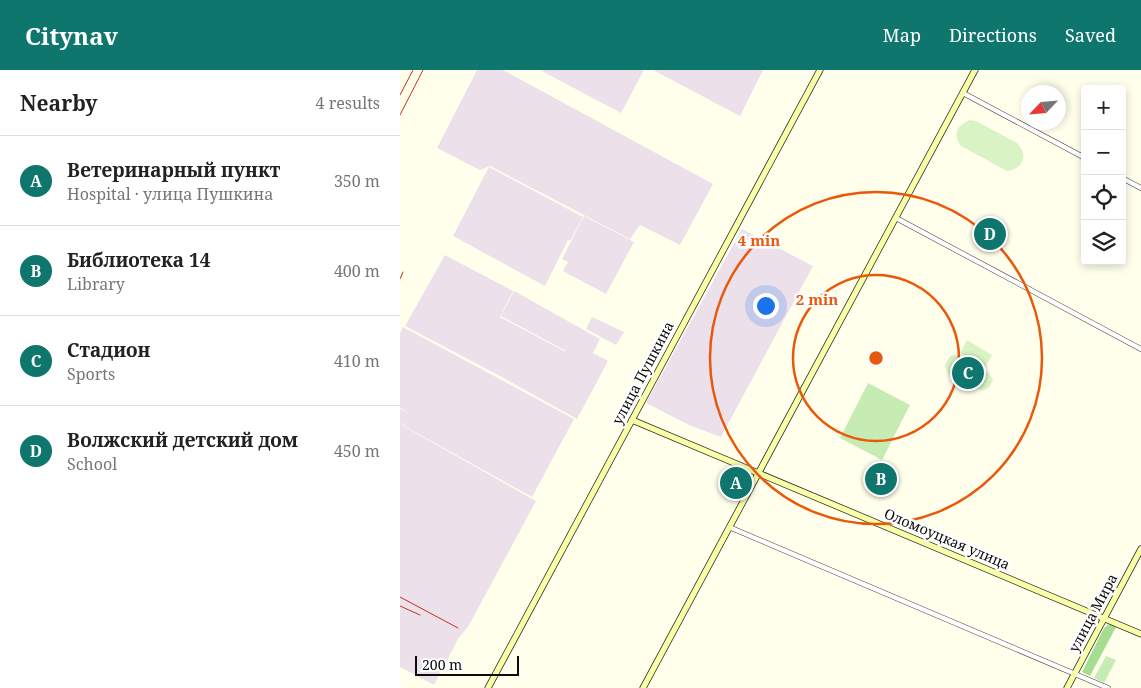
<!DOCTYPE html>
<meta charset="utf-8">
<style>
:root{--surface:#fff;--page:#f2f2f2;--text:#222;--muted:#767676;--line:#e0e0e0;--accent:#0f766e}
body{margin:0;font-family:"Noto Serif",serif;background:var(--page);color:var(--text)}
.controls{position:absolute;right:15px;top:15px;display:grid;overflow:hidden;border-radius:5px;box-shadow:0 2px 8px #0003}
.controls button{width:45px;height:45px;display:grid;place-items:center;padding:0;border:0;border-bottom:1px solid var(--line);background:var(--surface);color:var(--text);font:25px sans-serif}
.compass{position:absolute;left:621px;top:15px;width:45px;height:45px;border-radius:50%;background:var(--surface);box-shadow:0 2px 8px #0003;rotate:244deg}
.scale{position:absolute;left:15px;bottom:12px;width:104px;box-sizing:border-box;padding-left:5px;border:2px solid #0c0c0c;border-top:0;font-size:14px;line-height:18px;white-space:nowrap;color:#0c0c0c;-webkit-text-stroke:4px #fff;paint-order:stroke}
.you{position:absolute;left:365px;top:235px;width:18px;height:18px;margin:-12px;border:4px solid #fff;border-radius:50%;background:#1a73e8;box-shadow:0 0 0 8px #1a73e833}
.badge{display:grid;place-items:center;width:32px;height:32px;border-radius:50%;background:var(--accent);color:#fff;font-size:16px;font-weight:700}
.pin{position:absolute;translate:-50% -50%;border:2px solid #fff;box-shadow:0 1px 5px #0006}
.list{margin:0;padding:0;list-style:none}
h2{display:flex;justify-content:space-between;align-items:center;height:65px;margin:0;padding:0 20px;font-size:21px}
h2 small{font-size:16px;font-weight:400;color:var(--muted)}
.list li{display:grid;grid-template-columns:32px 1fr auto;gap:15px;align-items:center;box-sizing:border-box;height:90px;padding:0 20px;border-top:1px solid var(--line)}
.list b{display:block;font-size:19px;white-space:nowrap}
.list p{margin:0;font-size:16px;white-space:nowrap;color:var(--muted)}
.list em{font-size:16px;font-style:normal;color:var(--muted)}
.icon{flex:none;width:28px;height:28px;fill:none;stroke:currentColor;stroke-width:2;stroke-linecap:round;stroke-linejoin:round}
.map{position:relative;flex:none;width:741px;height:618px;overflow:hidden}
header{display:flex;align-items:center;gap:30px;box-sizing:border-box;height:70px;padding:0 25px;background:var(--accent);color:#fff}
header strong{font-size:24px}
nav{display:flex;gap:28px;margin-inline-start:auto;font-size:18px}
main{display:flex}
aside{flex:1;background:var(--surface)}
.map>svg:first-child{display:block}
.industrial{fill:#ece0eb}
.green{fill:#c6ecb3}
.forest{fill:#a5de91}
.pitch{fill:#daf3c5}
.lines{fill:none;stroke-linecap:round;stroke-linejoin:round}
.street-casing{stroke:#3f3f3f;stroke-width:5.5}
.secondary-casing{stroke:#2e2e2e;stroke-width:7}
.street{stroke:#fff;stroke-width:4.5}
.secondary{stroke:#f8ffa7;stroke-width:5.5}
.rail{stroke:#c6331b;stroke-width:1}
.ring{fill:none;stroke:#e8590c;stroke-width:2.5}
.labels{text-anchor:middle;stroke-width:5;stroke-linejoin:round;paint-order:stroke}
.street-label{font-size:14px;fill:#0c0c0c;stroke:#fff}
.centre{fill:#e8590c;stroke:#fff;stroke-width:2.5}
.ring-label{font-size:15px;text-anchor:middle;font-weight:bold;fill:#e8590c;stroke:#fff;stroke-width:5;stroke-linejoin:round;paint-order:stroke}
</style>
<header>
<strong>Citynav</strong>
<nav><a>Map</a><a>Directions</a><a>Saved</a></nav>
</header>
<main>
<aside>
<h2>Nearby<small>4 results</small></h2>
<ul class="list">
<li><span class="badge">A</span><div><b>Ветеринарный пункт</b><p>Hospital · улица Пушкина</p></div><em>350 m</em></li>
<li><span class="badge">B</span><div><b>Библиотека 14</b><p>Library</p></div><em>400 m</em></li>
<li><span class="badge">C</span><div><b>Стадион</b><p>Sports</p></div><em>410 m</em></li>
<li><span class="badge">D</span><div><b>Волжский детский дом</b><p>School</p></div><em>450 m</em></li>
</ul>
</aside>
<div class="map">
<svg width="741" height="618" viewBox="0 0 741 618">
<rect width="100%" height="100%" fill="#ffffec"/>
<g class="industrial">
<path d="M77,0H103L313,114L280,175L240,155L230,169L90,96L80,100L37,78Z"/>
<path d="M140,0H244L221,43Z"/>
<path d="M253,0H363L340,46Z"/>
<path d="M89,97L183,147L170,171L168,170L145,216L53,166Z"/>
<path d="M184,146L234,172L206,224L163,201L168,192L162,189Z"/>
<path d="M342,159L413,196L321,367L289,355L246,333Z"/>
<path d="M45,185L113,221L100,247L164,281L167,279L164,280L101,246L114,221L200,269L193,283L208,291L177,349L100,306L5,256Z"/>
<path d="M192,247L224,262L216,275L186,259Z"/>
<path d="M3,257L174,349L132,427L4,356L7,349L3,356L136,431L68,557L58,569L34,615L0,597V339L10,343L0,338V263Z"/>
</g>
<g class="green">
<path d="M468,313L510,335L482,390L440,368Z"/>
<path d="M706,586L716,590L704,613L694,608Z"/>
</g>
<path class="forest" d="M709,554L716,557L690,606L682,602L704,558Z"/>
<g class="pitch">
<path d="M570,50L576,51L617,73C628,84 624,99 607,101L561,76C552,64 557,55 570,50Z"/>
<path d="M567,270L592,285L585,298L560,283Z"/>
<path d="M553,285H557L588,303L593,309C591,316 587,321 580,320L548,304L545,295L550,286Z"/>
</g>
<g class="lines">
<g class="street-casing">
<g id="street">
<path d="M563,23L685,88"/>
<path d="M722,108L741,118"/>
<path d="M496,148L741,279"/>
<path d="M329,457L708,618"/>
</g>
</g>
<g class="secondary-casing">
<g id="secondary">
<path d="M232,350L741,564"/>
<path d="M88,618L420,0"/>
<path d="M243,618L575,0"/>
<path d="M667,618L741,479"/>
</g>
</g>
<use href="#street" class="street"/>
<use href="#secondary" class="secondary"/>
<g class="rail">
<path d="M0,25L13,0"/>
<path d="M0,45L23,0"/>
<path d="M0,209L3,202"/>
<path d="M0,527L58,558"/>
<path d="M0,536L20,545"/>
</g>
</g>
<g class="ring">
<circle cx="476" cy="288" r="83"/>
<circle cx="476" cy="288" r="166"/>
</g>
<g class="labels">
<g class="street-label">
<text transform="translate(243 303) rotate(-62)" y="5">улица Пушкина</text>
<text transform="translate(547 469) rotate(23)" y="5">Оломоуцкая улица</text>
<text transform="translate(693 543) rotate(-62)" y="5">улица Мира</text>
</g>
</g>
<circle cx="476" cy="288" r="8" class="centre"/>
<g class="ring-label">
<text x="359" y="176">4 min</text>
<text x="417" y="235">2 min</text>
</g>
</svg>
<div class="controls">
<button>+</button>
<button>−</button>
<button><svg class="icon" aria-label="locate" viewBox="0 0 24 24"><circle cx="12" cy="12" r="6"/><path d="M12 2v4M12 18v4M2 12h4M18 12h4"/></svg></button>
<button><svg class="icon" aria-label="layers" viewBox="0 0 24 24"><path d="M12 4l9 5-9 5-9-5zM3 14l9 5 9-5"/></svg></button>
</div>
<svg class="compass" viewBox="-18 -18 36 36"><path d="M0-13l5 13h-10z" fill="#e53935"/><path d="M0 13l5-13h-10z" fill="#767676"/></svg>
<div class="scale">200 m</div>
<div class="you"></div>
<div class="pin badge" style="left:336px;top:413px">A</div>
<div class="pin badge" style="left:481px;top:409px">B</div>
<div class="pin badge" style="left:568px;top:303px">C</div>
<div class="pin badge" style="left:590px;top:164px">D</div>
</div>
</main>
